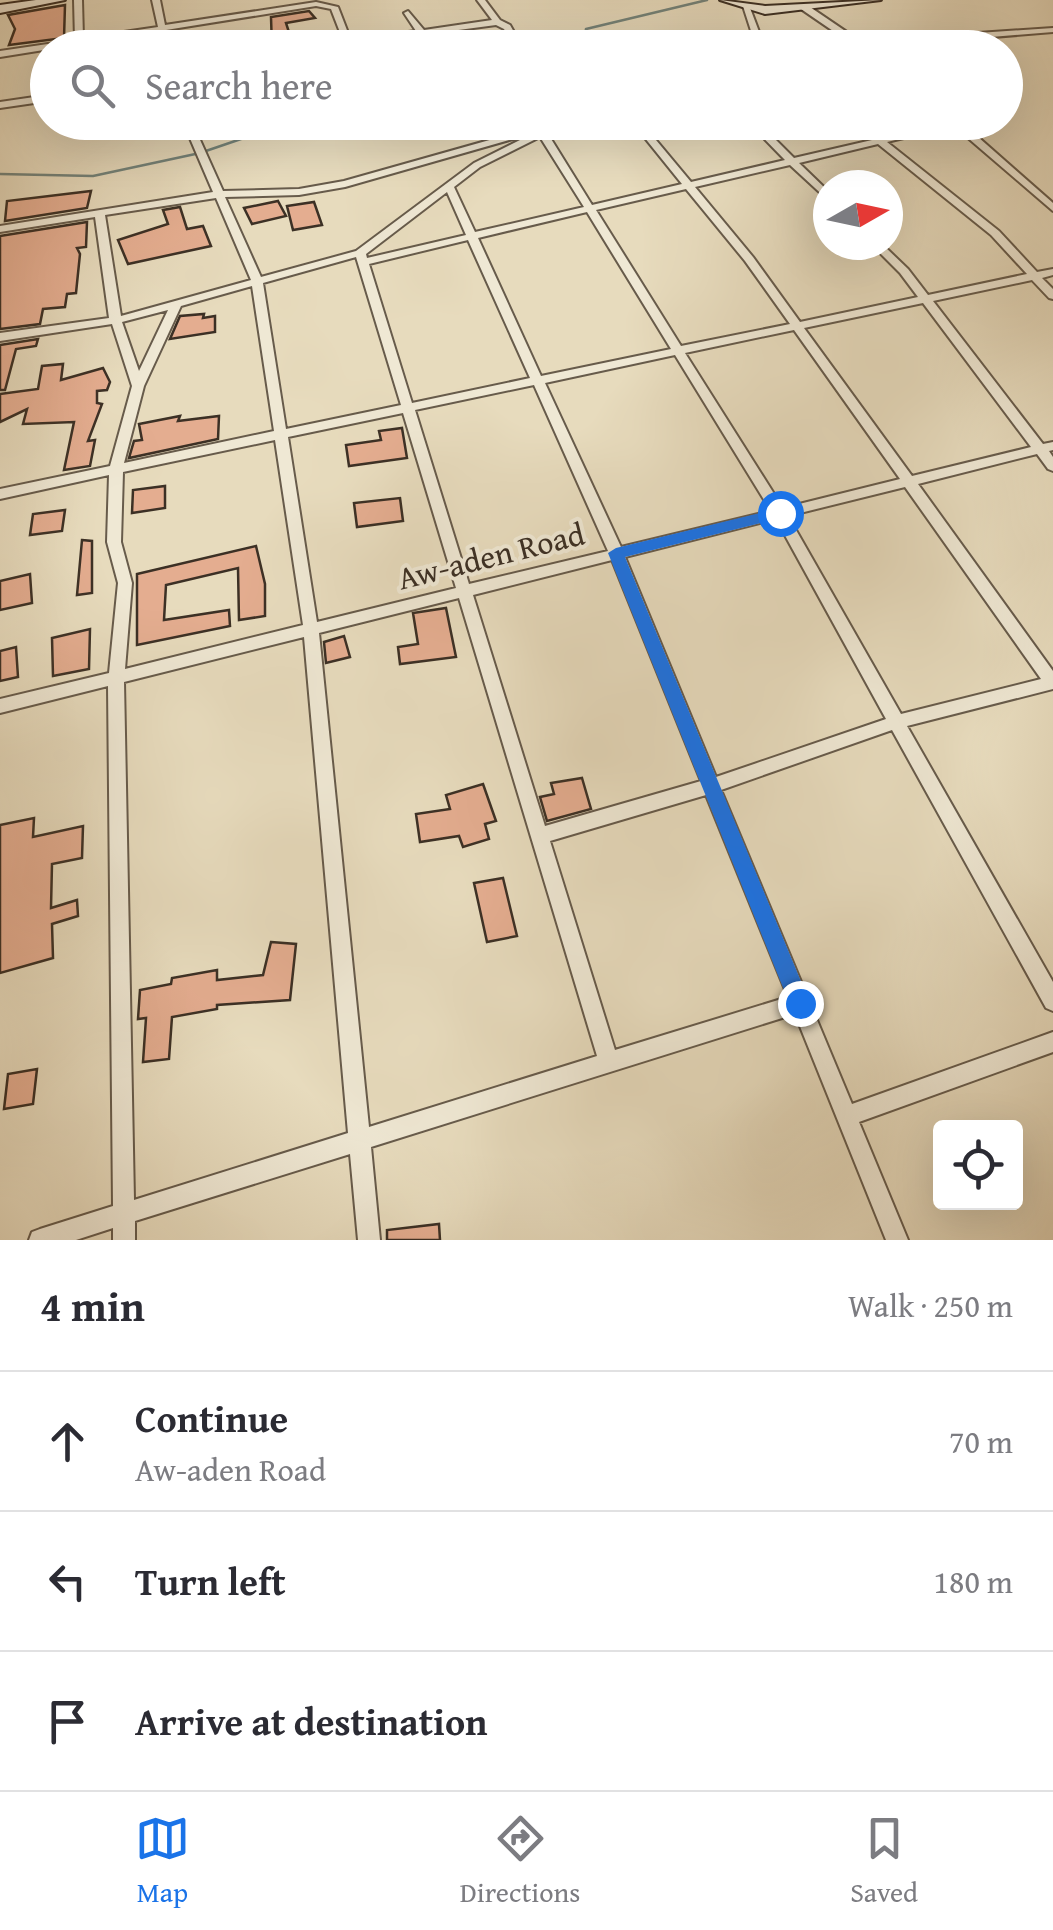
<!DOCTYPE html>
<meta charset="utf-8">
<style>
:root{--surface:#fff;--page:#f2f2f3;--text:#2b2b33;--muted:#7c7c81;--line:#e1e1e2;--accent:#1a73e8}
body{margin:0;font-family:"Gentium Book Plus",serif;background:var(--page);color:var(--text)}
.controls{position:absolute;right:30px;bottom:30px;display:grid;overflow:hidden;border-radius:10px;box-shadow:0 10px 40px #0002}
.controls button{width:90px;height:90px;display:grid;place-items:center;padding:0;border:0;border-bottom:2px solid var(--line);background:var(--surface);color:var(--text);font:50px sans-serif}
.compass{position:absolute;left:813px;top:170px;width:90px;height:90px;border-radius:50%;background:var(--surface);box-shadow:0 10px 40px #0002;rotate:81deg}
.stop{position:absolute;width:30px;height:30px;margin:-22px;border:8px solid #1a73e8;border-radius:50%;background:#fff}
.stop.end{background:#1a73e8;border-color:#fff;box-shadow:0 2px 10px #0008}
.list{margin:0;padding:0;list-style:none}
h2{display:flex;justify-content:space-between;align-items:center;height:130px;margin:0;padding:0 40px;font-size:42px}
h2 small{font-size:32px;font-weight:400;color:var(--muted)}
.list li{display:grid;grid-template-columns:65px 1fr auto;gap:30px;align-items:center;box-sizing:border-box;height:140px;padding:0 40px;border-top:2px solid var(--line)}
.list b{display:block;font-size:38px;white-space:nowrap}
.list p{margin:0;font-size:32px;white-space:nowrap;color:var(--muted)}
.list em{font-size:32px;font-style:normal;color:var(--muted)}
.icon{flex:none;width:55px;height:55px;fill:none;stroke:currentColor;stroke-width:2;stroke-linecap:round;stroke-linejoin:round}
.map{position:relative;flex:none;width:1053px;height:1240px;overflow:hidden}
.search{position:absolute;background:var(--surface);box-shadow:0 10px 40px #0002;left:30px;right:30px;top:30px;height:110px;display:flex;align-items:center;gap:25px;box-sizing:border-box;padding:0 35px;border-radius:55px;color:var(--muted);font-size:38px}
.sheet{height:550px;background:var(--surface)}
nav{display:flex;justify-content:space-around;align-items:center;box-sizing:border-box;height:140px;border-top:2px solid var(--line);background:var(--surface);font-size:28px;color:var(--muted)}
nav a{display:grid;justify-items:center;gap:5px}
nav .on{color:var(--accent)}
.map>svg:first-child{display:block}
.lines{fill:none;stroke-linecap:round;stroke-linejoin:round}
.stream{stroke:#73837b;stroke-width:2.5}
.building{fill:#e4ad90;stroke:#3c3025;stroke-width:2.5}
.street-casing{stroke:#675b4b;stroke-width:4}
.secondary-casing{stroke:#3c3025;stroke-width:4}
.street{fill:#efe8d4;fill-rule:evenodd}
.secondary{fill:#efe8d4;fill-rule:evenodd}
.route{fill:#1a73e8}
.labels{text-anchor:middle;stroke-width:8;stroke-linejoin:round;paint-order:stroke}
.street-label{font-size:32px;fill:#3c3025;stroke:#efe8d4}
</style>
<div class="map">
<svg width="1053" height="1240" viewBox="0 0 1053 1240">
<rect width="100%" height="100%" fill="#e7dbbd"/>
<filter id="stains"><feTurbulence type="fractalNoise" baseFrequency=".002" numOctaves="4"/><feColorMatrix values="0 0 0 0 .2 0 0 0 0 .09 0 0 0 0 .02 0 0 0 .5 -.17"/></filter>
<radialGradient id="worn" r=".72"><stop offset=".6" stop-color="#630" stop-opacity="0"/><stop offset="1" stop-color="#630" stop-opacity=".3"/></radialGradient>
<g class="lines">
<g class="stream">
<path d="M583,48L586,29L707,0"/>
<path d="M0,174L93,176L200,153L291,122"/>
</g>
</g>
<g class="building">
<path d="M65,5L64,38L9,45L15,29L8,15Z"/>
<path d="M309,11L315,18L286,23L294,48H272L271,17Z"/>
<path d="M91,191L87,208L5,221L7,201Z"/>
<path d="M278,201L286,216L252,224L244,208Z"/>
<path d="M314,202L322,225L293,230L287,206Z"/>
<path d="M180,207L187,229L203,226L211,246L128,264L118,240L168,224L163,210Z"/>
<path d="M87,222L86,247L77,248L80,254L76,293L67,294L65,307L43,309L40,324L0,329V236Z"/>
<path d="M204,314L203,318L215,316V332L170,339L180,316Z"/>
<path d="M38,339L36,346L16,349L5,390H0V345Z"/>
<path d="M63,364L61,380L103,368L110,382L107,390L97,391V403L102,404L88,441L95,440L90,466L64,470L74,422L23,424L27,409L0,422V394L38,389L42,366Z"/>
<path d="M180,416L178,421L219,416L218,439L129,458L134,441L142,440L139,424Z"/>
<path d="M402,428L407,458L349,466L346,445L381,440L379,431Z"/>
<path d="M165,486V508L132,513L133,490Z"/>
<path d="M400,498L403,521L357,527L354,503Z"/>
<path d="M65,510L62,531L30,535L33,514Z"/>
<path d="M82,540L92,541V593L77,595Z"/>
<path d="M256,546L265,584V616L239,620L238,568L166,585L164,620L229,610L230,626L137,645V574Z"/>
<path d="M30,574L32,603L0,610V581Z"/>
<path d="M446,608L456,657L400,664L398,647L418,644L413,613Z"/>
<path d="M90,629L89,669L53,676L52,638Z"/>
<path d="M344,636L350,657L326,663L324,642Z"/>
<path d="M16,647L18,677L0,681V651Z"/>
<path d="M582,778L591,809L547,821L540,797L554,794L551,783Z"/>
<path d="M483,784L496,821L485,824L489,839L463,847L459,836L420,842L416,814L450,809L446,795Z"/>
<path d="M34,818L33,837L83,826L82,858L52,864L51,908L77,900L78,916L52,924L53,958L0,973V825Z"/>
<path d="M503,878L517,936L487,942L474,883Z"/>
<path d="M271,942L296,944L290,1000L217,1005V1009L172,1017L169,1059L143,1062L146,1018L138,1019L140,990L171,984L172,978L217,970V980L263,975Z"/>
<path d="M37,1069L33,1104L4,1109L8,1074Z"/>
<path d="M439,1224L440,1240H387V1230Z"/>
</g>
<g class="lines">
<g class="street-casing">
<g id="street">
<path d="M74,0H82L83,38L158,27L152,0H160L165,25L316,2L338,7L350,38L354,39L416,31L404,13L408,11L424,30L492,20L477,0H485L500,20L510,25L523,48H515L504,29L496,25L353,44L343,40L331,9L316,6L166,30L170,48H162L158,31L83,43L82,48H76L75,45L0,57V51L75,40Z"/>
<path d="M801,5H807L860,41L1053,28V32L858,48L801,9Z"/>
<path d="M743,6L750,8L761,37L758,48H750L753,37Z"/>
<path d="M48,95V101L0,108V102Z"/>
<path d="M183,122H192L223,191L299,189L344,181L532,128L540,126L544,128L556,122H568L548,134L592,205L682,184L632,122H641L691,182L785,160L748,122H758L794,158L872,140L852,122H862L881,138L945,122H961L1053,203V211L954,126L887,142L999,231L1037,272L1053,269V275L1042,278L1053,289V299L1049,298L1032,280L933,301L1043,444L1053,442V450L1049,451L1053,457V471L1048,469L1037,454L918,484L1053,671V689L907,726L1053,982V1011L1046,1008L892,730L721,790L852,1104L1053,1032V1052L859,1122L908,1240H886L795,1014L371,1147L380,1240H358L350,1154L135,1221V1240H113V1228L76,1240H29L32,1232L40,1229L113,1206L108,686L0,713V699L109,673L118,583L107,542L109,475L0,499V489L110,466L132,386L112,324L0,341V333L109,318L95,217L0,232V226L213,192ZM534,133L474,163L356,251L261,277L225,197L299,195L345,187ZM540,137L584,207L475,232L454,187L480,167ZM878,144L991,235L1027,274L928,295L908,269L883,245H872L900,273L918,297L800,322L753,257L695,187L790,165L828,200V191L799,163ZM686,189L745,261L790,324L681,346L596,210ZM447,192L466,235L367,258L366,254ZM216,198L251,280L121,316L105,215ZM587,212L671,349L541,376L478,238ZM468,240L530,378L412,403L369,264ZM356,257L401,405L286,429L263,283ZM252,286L274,431L124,463L144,386L181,306ZM923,303L1031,447L912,476L804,328ZM168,310L139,371L122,322ZM794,330L900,479L783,508L685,353ZM675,355L771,511L621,547L545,383ZM534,385L608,551L469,584L415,410ZM403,413L456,588L317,622L288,437ZM275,440L303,625L125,669L132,583L121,542L123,472ZM905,487L1041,679L901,714L788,516ZM776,519L886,719L716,777L625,557ZM612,560L701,781L545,826L473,595ZM459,598L597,1056L369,1127L319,633ZM304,637L348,1133L134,1200L124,682ZM706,795L788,997L615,1050L550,841Z"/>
</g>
</g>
<g class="secondary-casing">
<g id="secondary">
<path d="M36,0H65L0,13V5Z"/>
<path d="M720,0L765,6L881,0L765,14Z"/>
</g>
</g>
<use href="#street" class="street"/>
<use href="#secondary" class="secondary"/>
</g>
<path class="route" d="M780,508L785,509V517L625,557L810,1003L800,1013L792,1010L608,553L616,548Z"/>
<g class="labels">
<g class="street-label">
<text transform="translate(491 556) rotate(-14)" y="11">Aw-aden Road</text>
</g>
</g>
<rect width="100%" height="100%" filter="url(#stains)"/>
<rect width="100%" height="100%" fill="url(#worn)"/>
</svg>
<div class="controls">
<button><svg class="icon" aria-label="locate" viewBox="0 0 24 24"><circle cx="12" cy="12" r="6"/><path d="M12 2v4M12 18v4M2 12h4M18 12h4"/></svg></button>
</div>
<svg class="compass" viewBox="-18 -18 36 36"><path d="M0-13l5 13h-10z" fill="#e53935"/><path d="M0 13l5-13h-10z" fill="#7c7c81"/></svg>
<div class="stop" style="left:780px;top:513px"></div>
<div class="stop end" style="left:800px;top:1003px"></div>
<div class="search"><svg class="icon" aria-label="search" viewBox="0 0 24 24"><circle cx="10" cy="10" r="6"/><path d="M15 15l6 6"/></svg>Search here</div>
</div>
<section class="sheet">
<h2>4 min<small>Walk · 250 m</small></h2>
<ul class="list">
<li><svg class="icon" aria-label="ahead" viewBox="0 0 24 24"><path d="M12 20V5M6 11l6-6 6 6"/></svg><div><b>Continue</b><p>Aw-aden Road</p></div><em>70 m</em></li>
<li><svg class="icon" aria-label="left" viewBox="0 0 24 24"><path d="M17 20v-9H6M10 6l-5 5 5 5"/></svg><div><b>Turn left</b></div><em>180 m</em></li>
<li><svg class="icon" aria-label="arrive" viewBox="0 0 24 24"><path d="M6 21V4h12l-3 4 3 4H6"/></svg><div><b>Arrive at destination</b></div></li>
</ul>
</section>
<nav>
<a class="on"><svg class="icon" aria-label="map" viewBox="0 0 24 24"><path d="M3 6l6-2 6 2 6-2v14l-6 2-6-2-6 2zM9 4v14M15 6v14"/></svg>Map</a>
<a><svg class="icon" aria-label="directions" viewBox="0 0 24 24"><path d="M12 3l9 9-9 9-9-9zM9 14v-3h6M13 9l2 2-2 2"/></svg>Directions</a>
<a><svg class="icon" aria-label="saved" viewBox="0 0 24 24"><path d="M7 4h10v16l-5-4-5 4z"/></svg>Saved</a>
</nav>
